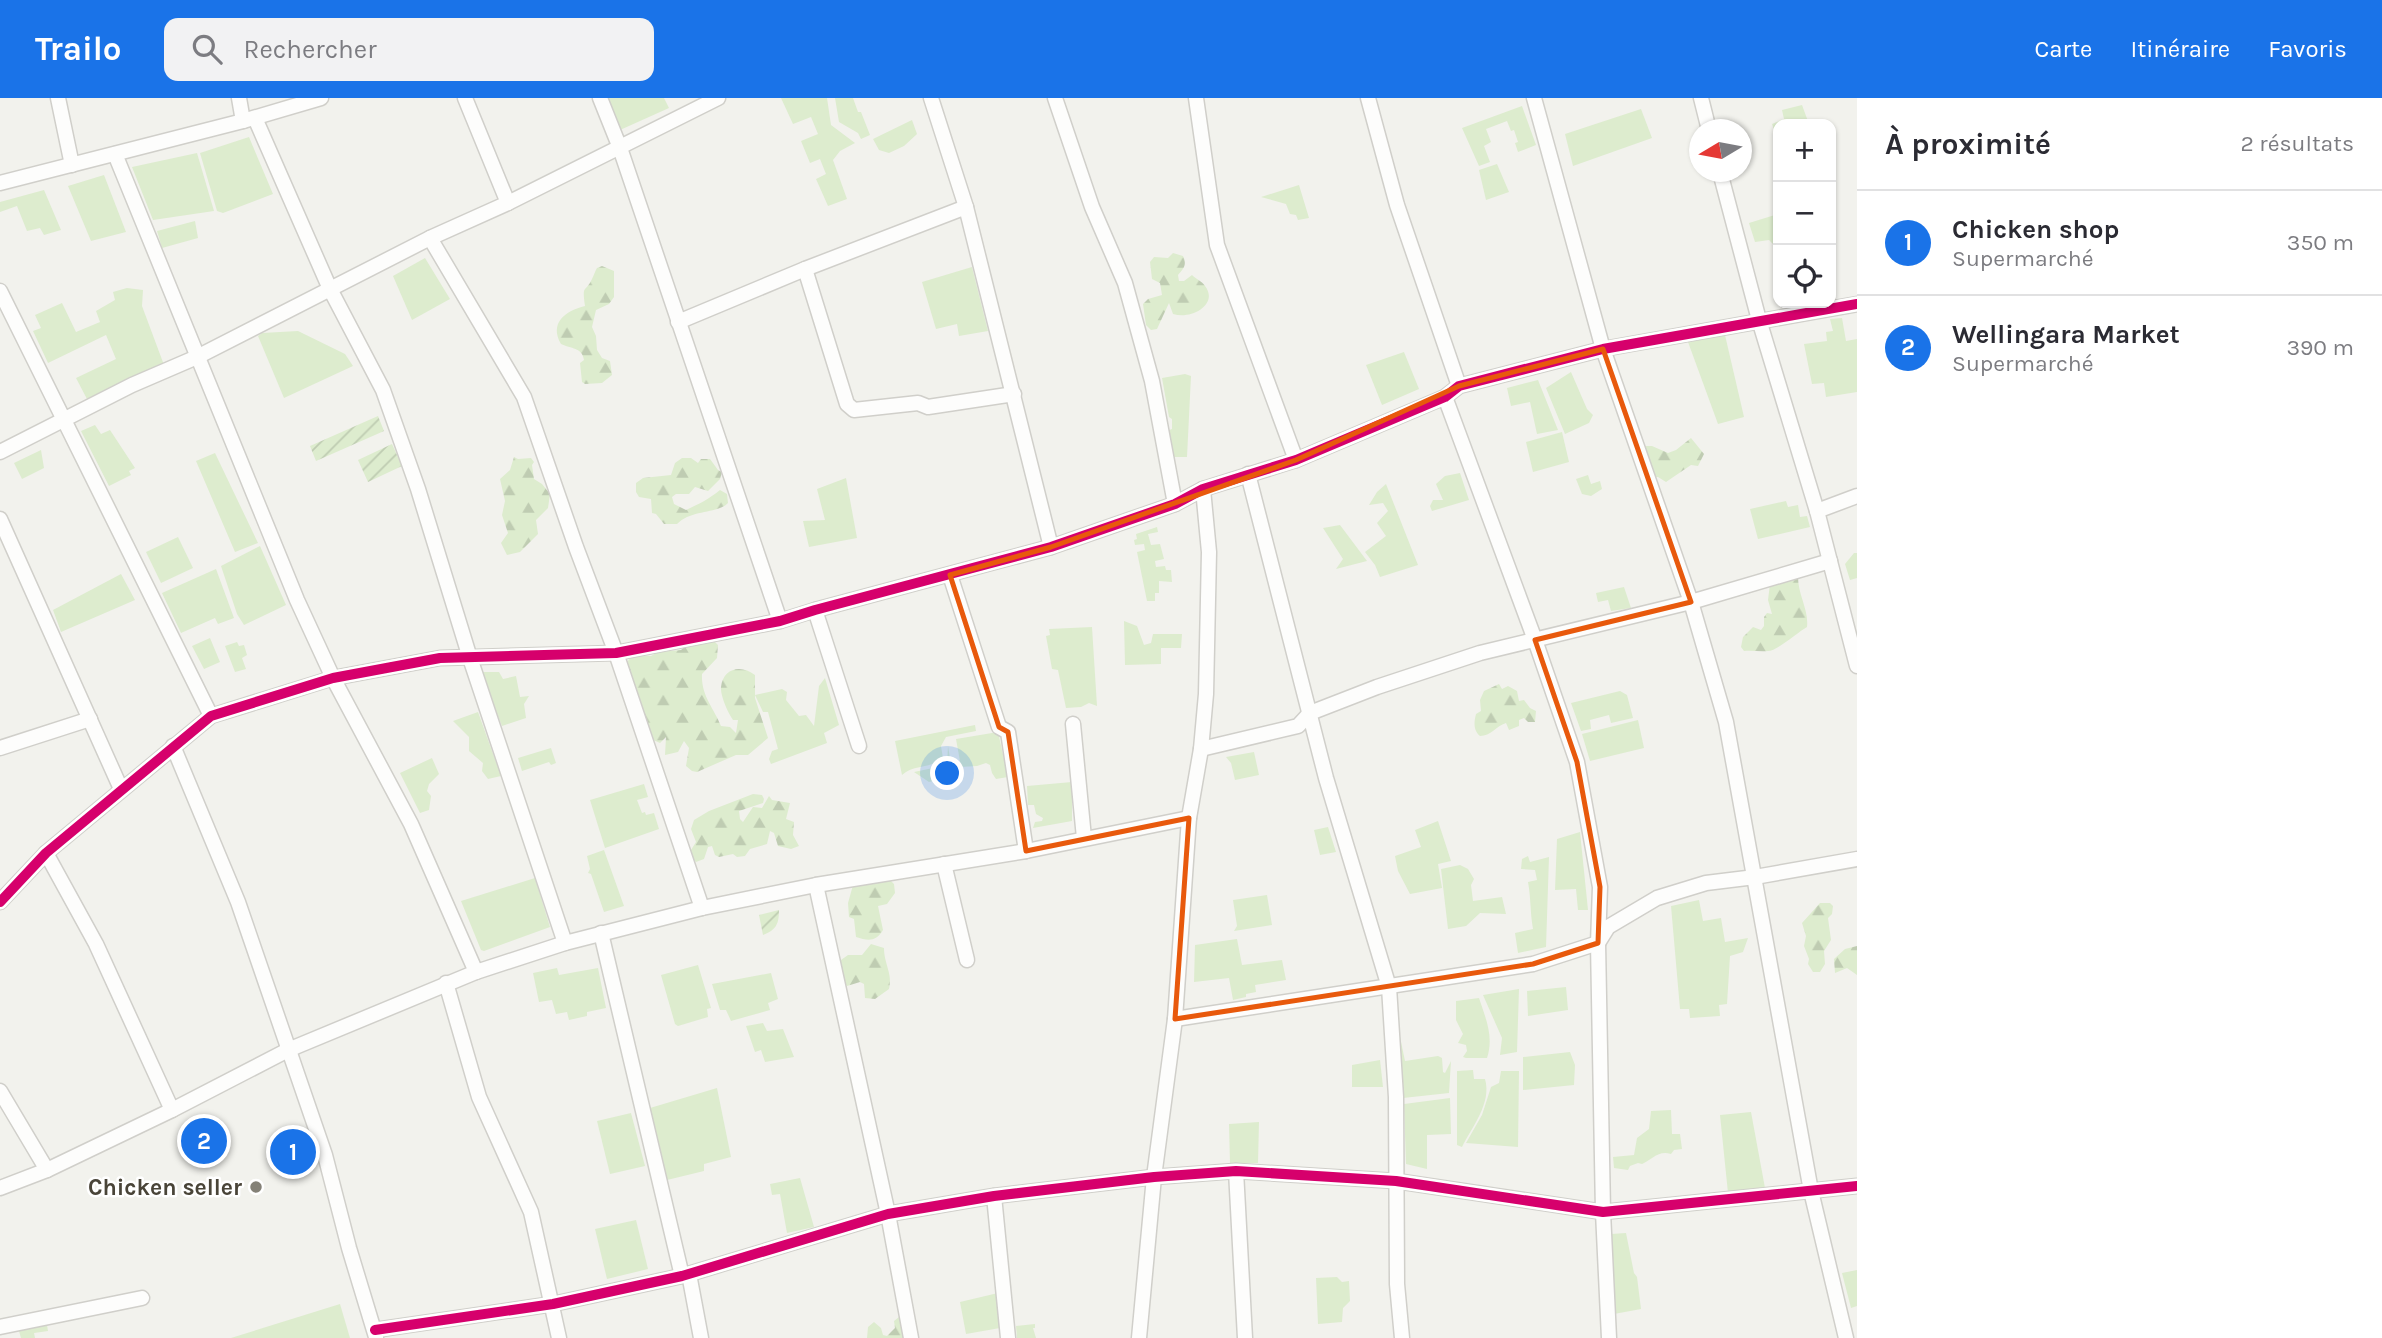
<!DOCTYPE html>
<html lang="fr">
<meta charset="utf-8">
<style>
:root{--surface:#fff;--page:#f2f2f3;--text:#2b2b33;--muted:#7c7c81;--line:#e1e1e2;--accent:#1a73e8}
body{margin:0;font-family:Karla,sans-serif;background:var(--page);color:var(--text)}
.controls{position:absolute;right:21px;top:21px;display:grid;overflow:hidden;border-radius:14px;box-shadow:0 2px 5px #0004}
.controls button{width:63px;height:63px;display:grid;place-items:center;padding:0;border:0;border-bottom:2px solid var(--line);background:var(--surface);color:var(--text);font:35px sans-serif}
.compass{position:absolute;left:1689px;top:21px;width:63px;height:63px;border-radius:50%;background:var(--surface);box-shadow:0 2px 5px #0004;rotate:260deg}
.you{position:absolute;left:948px;top:676px;width:24px;height:24px;margin:-18px;border:5px solid #fff;border-radius:50%;background:#1a73e8;box-shadow:0 0 0 10px #1a73e833}
.badge{display:grid;place-items:center;width:46px;height:46px;border-radius:50%;background:var(--accent);color:#fff;font-size:23px;font-weight:700}
.pin{position:absolute;translate:-50% -50%;border:4px solid #fff;box-shadow:0 2px 7px #0006}
.list{margin:0;padding:0;list-style:none}
h2{display:flex;justify-content:space-between;align-items:center;height:91px;margin:0;padding:0 28px;font-size:30px}
h2 small{font-size:23px;font-weight:400;color:var(--muted)}
.list li{display:grid;grid-template-columns:46px 1fr auto;gap:21px;align-items:center;box-sizing:border-box;height:105px;padding:0 28px;border-top:2px solid var(--line)}
.list b{display:block;font-size:26px;white-space:nowrap}
.list p{margin:0;font-size:23px;white-space:nowrap;color:var(--muted)}
.list em{font-size:23px;font-style:normal;color:var(--muted)}
.icon{flex:none;width:38px;height:38px;fill:none;stroke:currentColor;stroke-width:2;stroke-linecap:round;stroke-linejoin:round}
.map{position:relative;flex:none;width:1857px;height:1240px;overflow:hidden}
header{display:flex;align-items:center;gap:42px;box-sizing:border-box;height:98px;padding:0 35px;background:var(--accent);color:#fff}
header strong{font-size:33px}
nav{display:flex;gap:38px;margin-inline-start:auto;font-size:24px}
.search{width:490px;height:63px;background:var(--page);display:flex;align-items:center;gap:18px;box-sizing:border-box;padding:0 24px;border-radius:14px;color:var(--muted);font-size:26px}
main{display:flex}
aside{flex:1;background:var(--surface)}
.map>svg:first-child{display:block}
.green{fill:#ddecce}
.forest{fill:url(#forest-firs)}
.garden{fill:url(#garden-furrows)}
.lines{fill:none;stroke-linecap:round;stroke-linejoin:round}
.minor-casing{stroke:#d0cfca;stroke-width:17}
.minor{stroke:#fdfdfc;stroke-width:14}
.cycleway-casing{stroke:#fff;stroke-width:15}
.cycleway{stroke:#d6006c;stroke-width:10}
.marked{fill:none;stroke:#e8590c;stroke-width:5;stroke-linejoin:round}
.poi-dot{fill:#848177;stroke:#fff;stroke-width:2.5}
.labels{text-anchor:middle;stroke-width:5;stroke-linejoin:round;paint-order:stroke}
.poi-label{font-size:23px;font-weight:bold;fill:#494438;stroke:#fff;text-anchor:end}
</style>
<header>
<strong>Trailo</strong>
<div class="search"><svg class="icon" aria-label="search" viewBox="0 0 24 24"><circle cx="10" cy="10" r="6"/><path d="M15 15l6 6"/></svg>Rechercher</div>
<nav><a>Carte</a><a>Itinéraire</a><a>Favoris</a></nav>
</header>
<main>
<div class="map">
<svg width="1857" height="1240" viewBox="0 0 1857 1240">
<defs>
<pattern id="forest-firs" width="22" height="20" patternUnits="userSpaceOnUse" patternTransform="scale(1.75)"><rect width="22" height="20" fill="#ddecce"/><path d="M5 1l3.5 6h-7zM16 11l3.5 6h-7z" fill="#bfccb2"/></pattern>
<pattern id="garden-furrows" width="10" height="10" patternUnits="userSpaceOnUse" patternTransform="scale(1.75)"><rect width="10" height="10" fill="#ddecce"/><path d="M-1 1l2-2M0 10L10 0M9 11l2-2" fill="none" stroke="#bfccb2"/></pattern>
</defs>
<rect width="100%" height="100%" fill="#f2f2ed"/>
<g class="green">
<path d="M607,0H664L669,10L620,32Z"/>
<path d="M781,0H827L831,27L855,45L840,53L833,62L847,101L828,108L816,81L826,76L820,61L810,65L801,43L818,36L811,19L793,26Z"/>
<path d="M835,0H853L858,14H861L870,37L861,41L858,35L839,24Z"/>
<path d="M1802,7L1809,26H1778V43L1772,26L1784,21L1782,12Z"/>
<path d="M1522,8L1536,47L1518,54L1515,45L1518,44L1514,32L1511,33L1507,23L1486,31L1491,44L1484,48L1490,64L1479,68L1462,30Z"/>
<path d="M1641,11L1652,40L1573,68L1565,36Z"/>
<path d="M912,22L917,36L904,48L889,55L879,52L873,41Z"/>
<path d="M249,39L273,96L223,115L217,113L200,55Z"/>
<path d="M197,55L214,113L153,122L132,69Z"/>
<path d="M1497,66L1509,94L1486,102L1479,72Z"/>
<path d="M104,77L126,134L91,143L68,88Z"/>
<path d="M1299,87L1309,120L1298,122L1296,117L1290,116L1286,106L1261,99Z"/>
<path d="M44,92L61,132L44,137L40,130L27,133L17,108L0,114V104Z"/>
<path d="M1778,116V151L1769,142L1755,144L1749,125Z"/>
<path d="M195,123L198,140L162,150L157,133Z"/>
<path d="M425,160L450,201L412,222L393,178Z"/>
<path d="M972,169L988,233L959,238L957,226L936,231L922,184Z"/>
<path d="M127,190L143,192L142,208L164,267L87,301L76,280L116,261L106,237L48,265L33,233L41,230L35,217L62,205L76,234L100,224L96,213L115,202L113,194Z"/>
<path d="M1842,220L1846,243L1857,241V294L1826,299L1824,285L1812,286L1804,246L1827,243L1826,234L1833,233L1830,221Z"/>
<path d="M298,233L345,256L353,268L284,300L258,238L262,235Z"/>
<path d="M1725,237L1744,319L1718,326L1688,244Z"/>
<path d="M1404,254L1419,291L1382,307L1366,267Z"/>
<path d="M1571,274L1587,311L1593,317L1589,325L1565,336L1546,290Z"/>
<path d="M1185,276L1191,278L1187,359H1171L1167,333L1172,331V321L1169,319L1162,280Z"/>
<path d="M1538,282L1558,332L1537,336L1530,304L1511,308L1507,290Z"/>
<path d="M95,327L101,336L110,332L135,370L129,373L131,377L109,388L81,333Z"/>
<path d="M1562,334L1569,364L1533,374L1526,344Z"/>
<path d="M41,352L44,370L22,381L14,365Z"/>
<path d="M215,355L258,445L235,454L196,363Z"/>
<path d="M1460,375L1469,402L1432,413L1430,408L1433,402H1443L1436,386L1445,378Z"/>
<path d="M1588,377L1591,386L1600,383L1602,391L1591,398L1582,396L1576,381Z"/>
<path d="M846,380L857,440L809,449L803,423L825,422L817,391Z"/>
<path d="M1386,386L1418,467L1380,479L1375,467L1365,454L1386,438L1377,425L1388,413L1383,405L1369,407L1377,394Z"/>
<path d="M1786,403L1788,409L1798,407L1800,419L1807,418L1810,429L1758,441L1750,411Z"/>
<path d="M1340,427L1367,463L1336,471L1343,461L1323,430Z"/>
<path d="M1157,429L1158,434L1148,436L1151,447L1160,446L1164,461L1155,463L1156,469L1165,468L1166,472H1171L1172,484L1159,483V495H1155V503H1147L1137,454L1145,452L1144,446L1135,447L1134,442L1137,441L1136,436Z"/>
<path d="M178,439L193,470L161,485L146,454Z"/>
<path d="M260,448L286,507L244,527L237,516L221,468Z"/>
<path d="M1854,455H1857V480L1850,482L1845,466Z"/>
<path d="M216,471L234,520L218,526L215,520L181,535L162,495Z"/>
<path d="M121,476L135,502L61,534L53,512Z"/>
<path d="M1624,489L1631,510L1611,513L1608,502L1598,504L1596,495Z"/>
<path d="M1124,523L1137,528L1144,547L1151,545L1153,536H1182L1181,550H1161V566L1125,567Z"/>
<path d="M1092,529L1097,608L1089,605L1081,609L1066,610L1058,572L1052,571L1046,538L1050,537L1049,531Z"/>
<path d="M210,540L220,564L204,571L192,548Z"/>
<path d="M237,544L239,548L244,547L247,557L242,560L246,571L235,574L225,548Z"/>
<path d="M483,574H499L503,581L516,578L520,599L529,598L524,606L526,620L502,628L481,576Z"/>
<path d="M825,580L839,627L824,635L827,645L771,666L769,661L772,653L778,651L768,614H763L755,597L782,591L787,594L786,602L799,618L806,617L814,628L819,588Z"/>
<path d="M1620,593L1627,597L1633,620L1611,625L1609,617L1590,622L1591,631L1581,633L1571,605Z"/>
<path d="M478,614L501,678L488,681L482,673L483,665L469,653V639L453,623Z"/>
<path d="M1638,622L1644,650L1590,663L1582,636Z"/>
<path d="M975,627L976,633L946,639L941,648L943,660C931,671 914,666 902,677L895,643Z"/>
<path d="M998,634L1008,679L996,681L992,675L990,667L986,665L977,668L961,669L956,641Z"/>
<path d="M948,648L953,678L929,684L914,674L947,667Z"/>
<path d="M551,650L556,665L551,667L549,664L522,673L518,660Z"/>
<path d="M1254,654L1259,677L1235,682L1231,665L1226,659Z"/>
<path d="M432,660L439,676L429,686L427,693L431,698L429,712L420,715L400,675Z"/>
<path d="M1072,684V723L1033,730L1035,724L1042,723L1043,720L1036,716L1034,707H1028L1027,688Z"/>
<path d="M644,686L648,699L637,702L642,715L645,714L646,717L654,715L659,731L605,750L590,702Z"/>
<path d="M1438,723L1451,763L1438,766L1442,790L1410,796L1398,773L1395,758L1421,749L1415,732Z"/>
<path d="M1328,729L1336,754L1320,757L1314,732Z"/>
<path d="M1580,734L1588,812H1578L1576,791L1555,792L1557,741Z"/>
<path d="M604,752L624,808L604,814L591,776L588,775L590,771L587,758Z"/>
<path d="M1528,758L1530,764L1549,759L1546,849L1518,855L1515,835L1533,831C1530,815 1531,800 1528,784L1537,782L1535,772L1521,771L1522,761Z"/>
<path d="M1460,767L1468,771L1474,781L1471,787L1473,803L1502,799L1506,816L1480,815L1466,828L1448,831L1441,771Z"/>
<path d="M535,780L550,829L484,853L481,852L461,803Z"/>
<path d="M1267,797L1272,827L1234,833L1237,828L1233,802Z"/>
<path d="M1699,802L1703,823L1721,820L1725,844L1748,840L1743,854L1730,858L1727,906L1719,907L1720,918L1690,920L1689,911H1680L1671,808Z"/>
<path d="M1237,841L1242,867L1282,862L1286,882L1255,887L1256,894L1246,896V899L1233,902L1229,880L1194,884L1195,847Z"/>
<path d="M698,867L711,910L707,911L708,919L678,928L675,926L661,877Z"/>
<path d="M557,870L559,877L598,870L606,910L587,914V918L569,922L567,914L556,916L552,902L539,904L533,875Z"/>
<path d="M771,875L778,901L768,905L770,912L731,923L726,912H720L712,886Z"/>
<path d="M1566,889L1568,912L1528,918L1527,893Z"/>
<path d="M1519,891L1517,954L1500,957L1502,940L1483,897Z"/>
<path d="M1479,900C1486,921 1494,939 1487,960H1466L1463,959L1467,953L1466,947L1458,945L1463,936L1456,922V903Z"/>
<path d="M763,925L767,933L783,931L794,959L765,964L761,952L755,954L746,928Z"/>
<path d="M1397,939H1400L1405,963L1438,958L1442,960L1443,974L1445,975L1451,963L1449,995L1403,1000Z"/>
<path d="M1570,954L1575,967L1574,987L1523,992V959Z"/>
<path d="M1380,962L1383,989H1352V967Z"/>
<path d="M1473,972L1474,981H1485C1492,1005 1472,1029 1462,1049L1457,1047V973Z"/>
<path d="M1501,973H1519L1518,1049L1466,1045L1482,1017L1491,989L1499,985Z"/>
<path d="M717,990L731,1059L704,1066V1073L667,1082L650,1010Z"/>
<path d="M1450,1000L1451,1036L1427,1037V1071L1406,1066L1404,1006Z"/>
<path d="M1671,1012L1672,1036H1680L1682,1051L1674,1052L1671,1056C1658,1052 1652,1062 1642,1066L1638,1065L1630,1068L1628,1072L1614,1070L1613,1059L1634,1057L1637,1040L1649,1031L1651,1013Z"/>
<path d="M1751,1014L1765,1090L1728,1095L1720,1017Z"/>
<path d="M631,1015L645,1068L610,1076L597,1023Z"/>
<path d="M1259,1024L1258,1065H1230L1229,1026Z"/>
<path d="M800,1080L814,1129L787,1135L780,1096L772,1097L770,1086Z"/>
<path d="M636,1122L648,1171L607,1181L595,1131Z"/>
<path d="M1626,1135L1634,1175L1637,1179L1641,1211L1614,1216L1611,1136Z"/>
<path d="M1857,1172V1208L1851,1210L1842,1175Z"/>
<path d="M1337,1179L1342,1184L1349,1183L1350,1203L1343,1210L1342,1224L1318,1226L1316,1180Z"/>
<path d="M998,1195L1000,1230L966,1236L960,1204Z"/>
<path d="M340,1206L350,1240H231Z"/>
<path d="M1035,1226V1230H1033L1036,1240H1017L1016,1228Z"/>
<path d="M47,1227L48,1233L34,1235L35,1240H21L19,1233Z"/>
</g>
<g class="forest">
<path d="M1173,155L1183,158C1187,167 1184,170 1178,177L1179,183H1184L1192,177C1196,181 1202,183 1205,188C1219,206 1192,222 1173,216L1169,205L1157,231L1151,232L1146,227L1143,206L1148,201L1162,197L1160,185L1152,181L1150,164L1154,159L1168,160Z"/>
<path d="M602,168L614,173V199L609,206L596,212L592,229L596,238L597,252L602,260L610,263L612,277L602,285L585,286L582,284L580,265L584,262C582,249 571,251 561,246C549,225 565,213 585,208C582,185 585,196 592,181C594,177 595,173 597,170Z"/>
<path d="M1691,340L1704,356L1698,368L1691,367L1666,384L1658,379H1654L1643,348H1652L1668,355L1676,352Z"/>
<path d="M514,359L518,361L531,360L534,364L532,367L534,381L542,386L550,396L548,410L536,422L538,436L520,454L507,457L501,445L508,435L502,417L505,403L500,381L510,372Z"/>
<path d="M682,360H691L698,365L701,361H710L718,372L722,374L720,381L708,393L695,389L689,396H676L672,399L674,406L686,412C699,406 709,401 720,392L727,396L728,405C718,416 692,411 677,426H664L656,416L652,415L651,401L639,399L636,394V385L643,380L671,377L675,365Z"/>
<path d="M1798,479C1798,497 1809,512 1807,529C1798,534 1777,553 1768,553C1760,554 1752,552 1744,553L1741,549L1743,539L1753,529L1761,532L1764,528V519L1767,515L1772,516L1768,502L1770,486Z"/>
<path d="M712,541L718,547L717,560L702,576C701,598 714,610 721,628L730,629L736,635L738,622H733C728,615 720,597 721,589C723,570 741,566 755,577V600L768,640L748,657H736L697,674L692,673L686,668L689,650L684,643L678,654L665,657L666,639L660,645L651,641L626,569L627,564L633,557L651,558L658,554L681,552L691,543Z"/>
<path d="M1499,586L1502,591L1508,588L1517,593L1519,603L1524,602L1530,610L1536,613L1535,624H1528L1524,620L1519,622V628L1509,632L1506,625C1496,628 1491,638 1480,638C1473,632 1474,624 1476,616L1481,613L1480,602L1484,593Z"/>
<path d="M753,696L762,697L764,701L763,705L739,713L740,721L743,724L753,709L762,710L769,698L772,702L790,705L786,721L794,724L793,737L799,748L791,751L778,748L774,735L770,733L767,746L750,751L745,758L737,759L733,756L719,759L715,757L712,748L708,749L704,761L696,764L693,761L691,752L696,744L691,731L694,722L709,713Z"/>
<path d="M888,780L894,786L895,795L887,806L878,808L883,832C876,844 868,843 856,839L854,821L849,819L848,805L853,787Z"/>
<path d="M1820,805H1830L1833,808L1832,816L1828,820L1831,842L1824,853L1825,866L1820,874H1813L1808,866L1809,861L1804,848L1806,838L1802,825Z"/>
<path d="M871,846L884,850C884,866 893,876 889,891L875,901L865,900L864,886L860,884L847,888L840,881L841,862L848,857H862Z"/>
<path d="M1857,848V877L1847,870L1835,875L1834,861L1845,851Z"/>
<path d="M899,1219H904L910,1240H867L868,1229L874,1224L881,1230L883,1237L887,1238L895,1230L894,1223Z"/>
</g>
<g class="garden">
<path d="M378,318L384,333L316,363L310,348Z"/>
<path d="M392,346L402,368L368,384L358,362Z"/>
<path d="M779,812C779,826 776,832 763,837L759,817Z"/>
</g>
<g class="lines">
<g class="minor-casing">
<g id="minor">
<path d="M58,0L72,67"/>
<path d="M239,0L243,23"/>
<path d="M465,0L508,105"/>
<path d="M600,0L620,50L780,523"/>
<path d="M931,0L966,109L1051,449"/>
<path d="M1055,0L1092,109L1125,185L1152,283L1175,406"/>
<path d="M1196,0L1217,147L1296,362"/>
<path d="M1368,0L1397,107L1459,288"/>
<path d="M1534,0L1603,251L1691,504L1726,624L1811,1093L1846,1240"/>
<path d="M1701,0L1709,32"/>
<path d="M255,20L330,191L383,292L418,391L470,560L565,845"/>
<path d="M115,56L297,502L333,580L411,726L476,874"/>
<path d="M1720,74L1759,222L1817,413L1857,568"/>
<path d="M0,85L243,23L321,0"/>
<path d="M430,140L524,299L576,449L616,555L702,810"/>
<path d="M805,171L847,306L854,312L918,305L928,309L1014,296"/>
<path d="M0,193L211,618"/>
<path d="M678,224L805,171L966,109"/>
<path d="M1445,299L1535,542L1577,664L1600,789L1598,845L1603,1114L1609,1240"/>
<path d="M0,354L132,287L197,259L430,140L508,105L718,0"/>
<path d="M1248,376L1326,680L1389,889L1396,999L1397,1186L1402,1240"/>
<path d="M1817,413L1857,398"/>
<path d="M0,421L121,691"/>
<path d="M950,477L999,629L1008,634L1026,753"/>
<path d="M815,512L859,648"/>
<path d="M1073,626L1084,740"/>
<path d="M173,648L238,804L325,1057L349,1150L376,1239"/>
<path d="M0,650L90,621"/>
<path d="M1201,651L1298,628L1310,615L1377,589L1480,555L1691,504L1830,463"/>
<path d="M46,755L96,846L172,1012"/>
<path d="M944,766L967,862"/>
<path d="M816,787L888,1116L911,1240"/>
<path d="M0,804L46,755L211,618L333,580L440,560L616,555L780,523L815,512L1051,449L1175,406L1203,391L1296,362L1445,299L1459,288L1603,251L1857,206"/>
<path d="M601,835L682,1178"/>
<path d="M446,885L479,999L531,1114L559,1240"/>
<path d="M1175,921L1533,866L1598,845L1608,829L1657,800L1706,785L1755,779L1857,761"/>
<path d="M0,993L47,1072"/>
<path d="M1236,1073L1245,1240"/>
<path d="M0,1090L47,1072L172,1012L288,952L476,874L565,845L702,810L816,787L1026,753L1189,720"/>
<path d="M994,1098L1008,1240"/>
<path d="M689,1176L701,1240"/>
<path d="M0,1229L142,1200"/>
<path d="M375,1232L553,1206L682,1178L888,1116L994,1098L1154,1079L1236,1073L1396,1083L1603,1114L1857,1088"/>
<path d="M1139,1240L1154,1079L1175,921L1189,720L1201,651L1206,596L1209,454L1203,391"/>
</g>
</g>
<use href="#minor" class="minor"/>
<g class="cycleway-casing">
<g id="cycleway">
<path d="M0,804L46,755L211,618L333,580L440,560L616,555L780,523L815,512L1051,449L1175,406L1203,391L1296,362L1445,299L1459,288L1603,251L1857,206"/>
<path d="M375,1232L553,1206L682,1178L888,1116L994,1098L1154,1079L1236,1073L1396,1083L1603,1114L1857,1088"/>
</g>
</g>
<use href="#cycleway" class="cycleway"/>
</g>
<path class="marked" d="M1603,251L1691,504L1535,542L1577,664L1600,789L1598,845L1533,866L1175,921L1189,720L1026,753L1008,634L999,629L950,477L1051,449L1296,362L1459,288Z"/>
<circle class="poi-dot" cx="256" cy="1089" r="7"/>
<g class="labels">
<g class="poi-label">
<text x="242" y="1097">Chicken seller</text>
</g>
</g>
</svg>
<div class="controls">
<button>+</button>
<button>−</button>
<button><svg class="icon" aria-label="locate" viewBox="0 0 24 24"><circle cx="12" cy="12" r="6"/><path d="M12 2v4M12 18v4M2 12h4M18 12h4"/></svg></button>
</div>
<svg class="compass" viewBox="-18 -18 36 36"><path d="M0-13l5 13h-10z" fill="#e53935"/><path d="M0 13l5-13h-10z" fill="#7c7c81"/></svg>
<div class="you"></div>
<div class="pin badge" style="left:293px;top:1054px">1</div>
<div class="pin badge" style="left:204px;top:1043px">2</div>
</div>
<aside>
<h2>À proximité<small>2 résultats</small></h2>
<ul class="list">
<li><span class="badge">1</span><div><b>Chicken shop</b><p>Supermarché</p></div><em>350 m</em></li>
<li><span class="badge">2</span><div><b>Wellingara Market</b><p>Supermarché</p></div><em>390 m</em></li>
</ul>
</aside>
</main>
